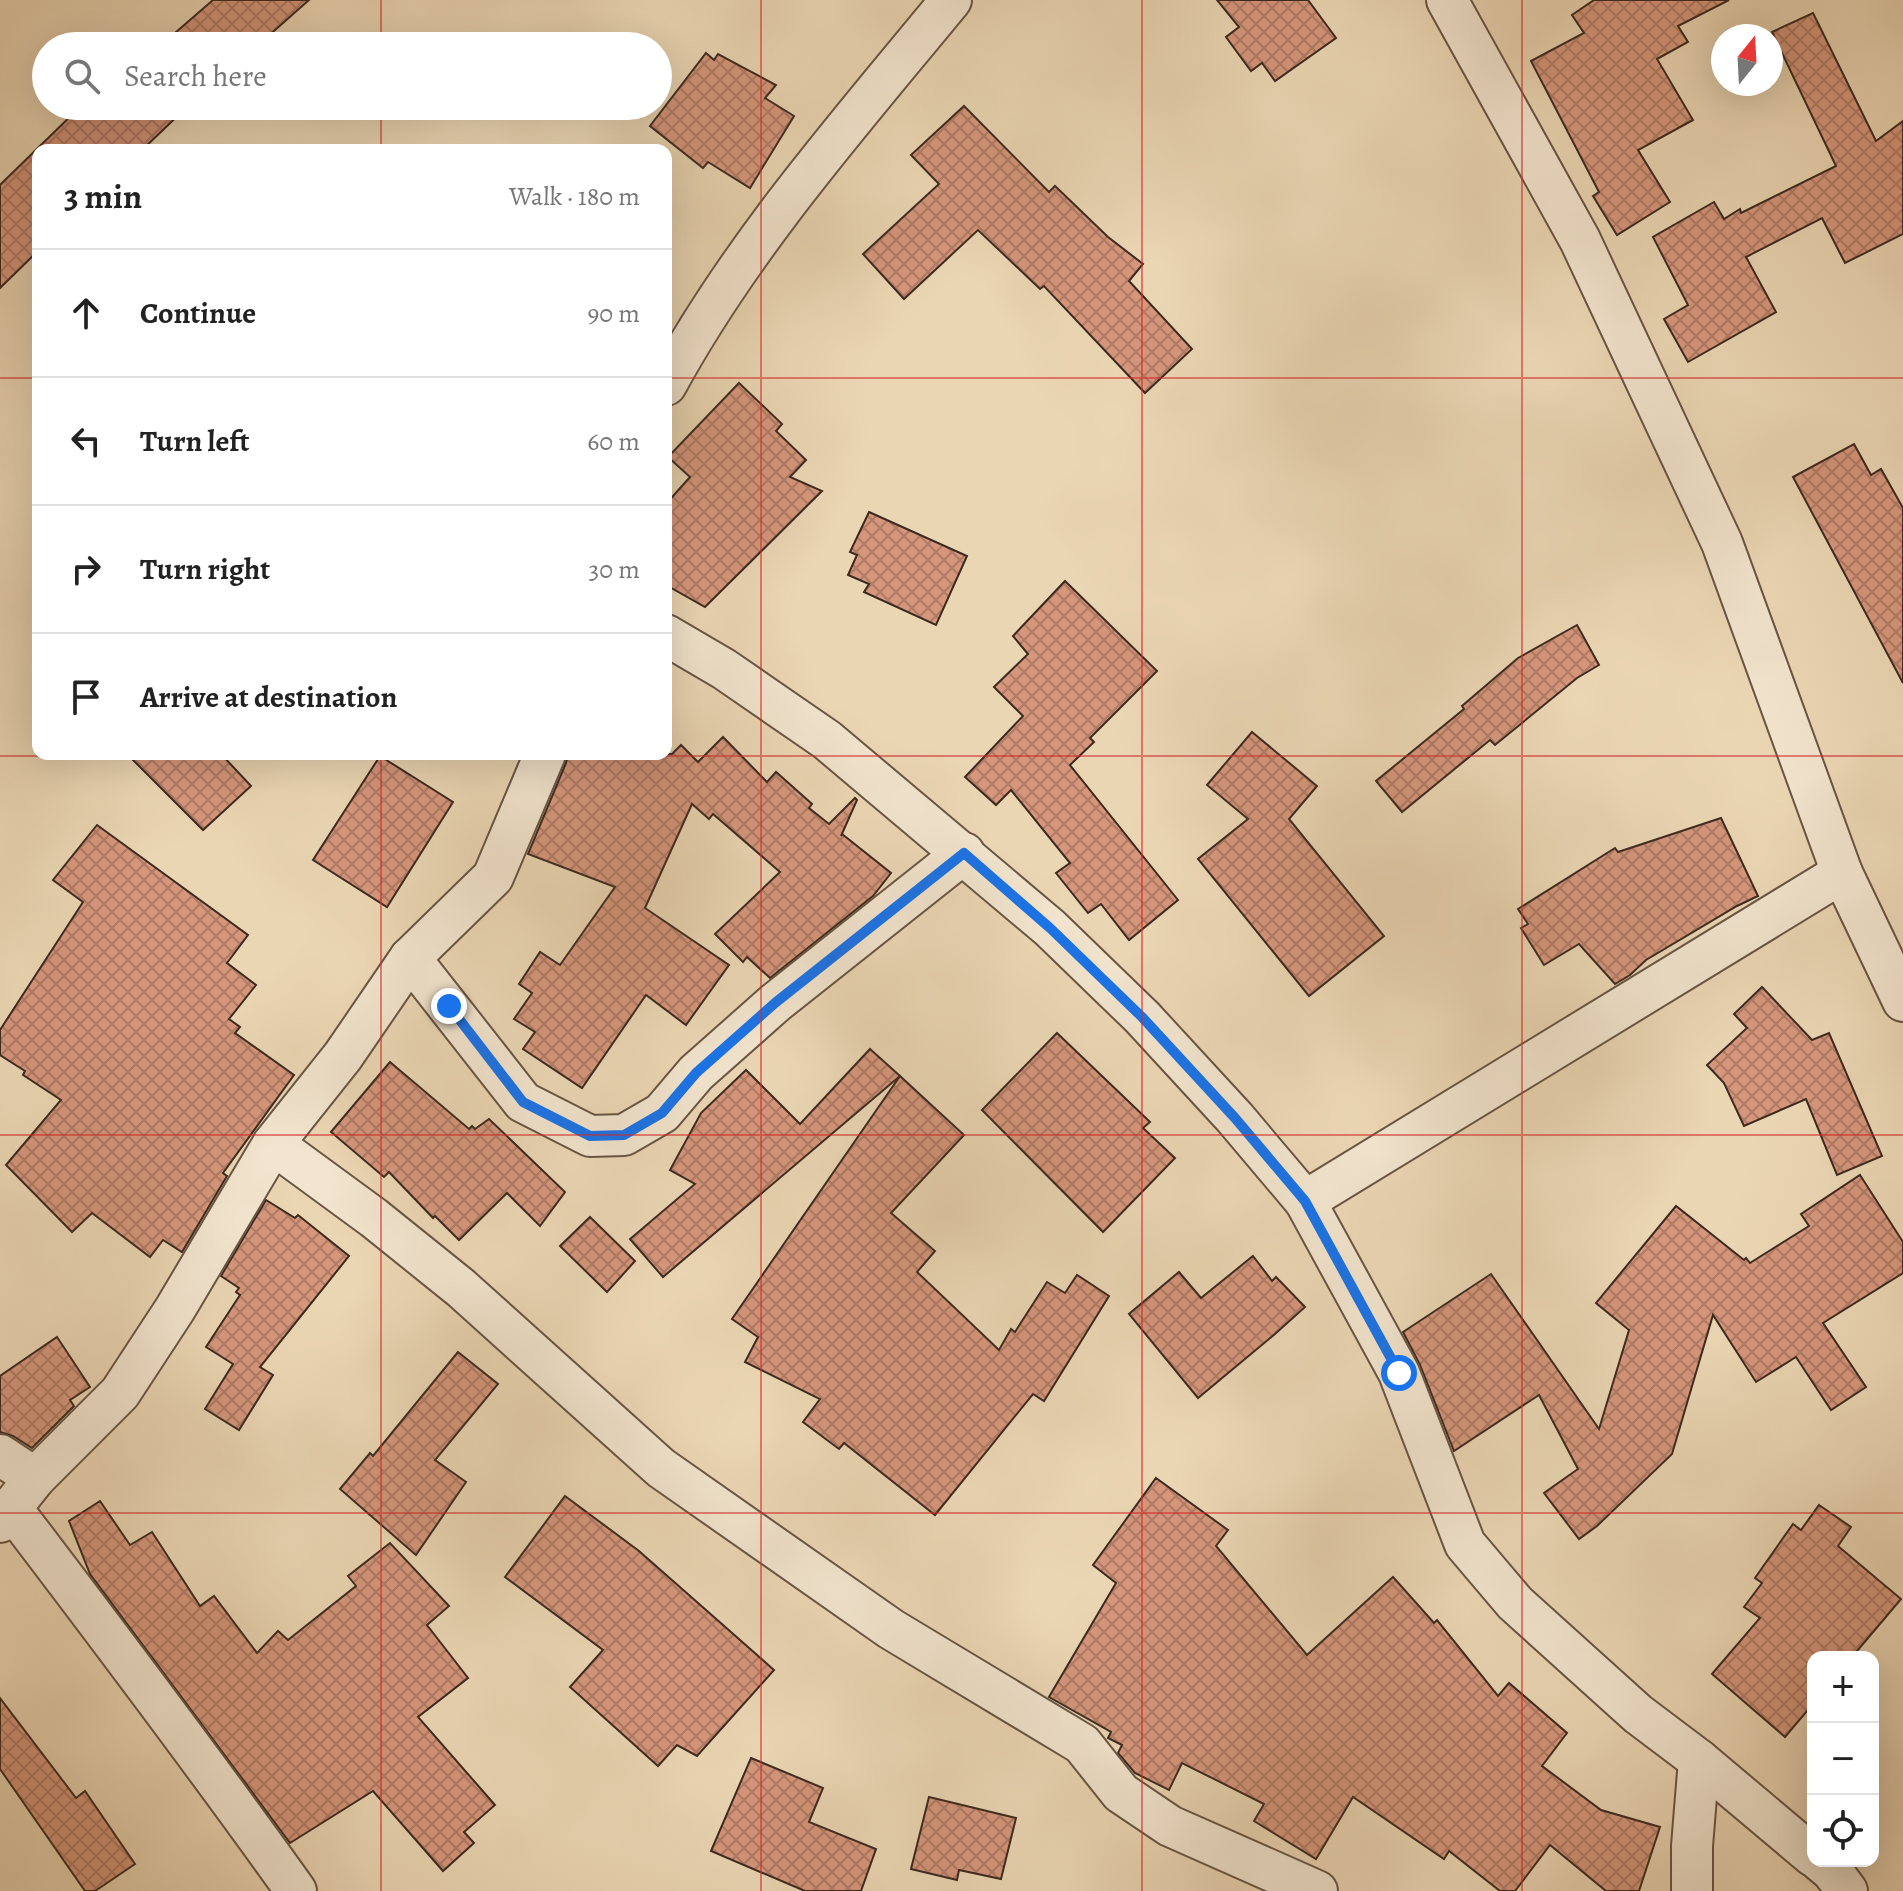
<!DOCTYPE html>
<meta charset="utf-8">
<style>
:root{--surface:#fff;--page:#f6f6f6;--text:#222;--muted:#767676;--line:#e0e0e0}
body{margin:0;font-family:Alegreya,serif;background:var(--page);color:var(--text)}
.controls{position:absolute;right:24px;bottom:24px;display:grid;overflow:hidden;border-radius:16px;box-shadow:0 8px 32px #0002}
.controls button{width:72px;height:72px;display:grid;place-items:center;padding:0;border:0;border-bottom:2px solid var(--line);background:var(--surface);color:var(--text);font:40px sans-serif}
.compass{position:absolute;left:1711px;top:24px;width:72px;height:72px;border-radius:50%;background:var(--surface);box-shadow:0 8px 32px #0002;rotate:18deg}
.stop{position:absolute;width:24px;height:24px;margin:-18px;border:6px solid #1a73e8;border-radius:50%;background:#fff}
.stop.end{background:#1a73e8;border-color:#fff;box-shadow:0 2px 8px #0008}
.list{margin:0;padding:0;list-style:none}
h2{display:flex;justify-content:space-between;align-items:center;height:104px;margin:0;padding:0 32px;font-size:34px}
h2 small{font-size:26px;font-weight:400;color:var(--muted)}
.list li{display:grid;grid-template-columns:52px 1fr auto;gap:24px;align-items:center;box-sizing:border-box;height:128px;padding:0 32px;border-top:2px solid var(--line)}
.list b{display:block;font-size:30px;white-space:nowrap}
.list em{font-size:26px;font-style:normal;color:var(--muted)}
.icon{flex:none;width:44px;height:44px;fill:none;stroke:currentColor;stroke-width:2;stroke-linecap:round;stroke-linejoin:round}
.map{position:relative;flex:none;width:1903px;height:1891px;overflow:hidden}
.search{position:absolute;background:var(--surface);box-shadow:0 8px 32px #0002;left:32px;top:32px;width:640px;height:88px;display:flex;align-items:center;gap:20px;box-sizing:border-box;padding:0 28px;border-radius:44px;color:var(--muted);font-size:30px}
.panel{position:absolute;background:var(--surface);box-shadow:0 8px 32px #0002;left:32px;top:144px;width:640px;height:616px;border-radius:16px}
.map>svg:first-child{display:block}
.building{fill:url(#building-cross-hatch);stroke:#3c2a1f;stroke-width:2}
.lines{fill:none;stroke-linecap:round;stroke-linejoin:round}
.minor-casing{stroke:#685544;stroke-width:44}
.minor{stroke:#f2e4ce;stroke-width:40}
.route{stroke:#1a73e8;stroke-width:10}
.grid{fill:none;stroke:#d62828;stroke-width:2;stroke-opacity:0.55}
</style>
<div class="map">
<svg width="1903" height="1891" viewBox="0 0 1903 1891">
<defs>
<pattern id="building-cross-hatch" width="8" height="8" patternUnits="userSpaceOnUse" patternTransform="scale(2)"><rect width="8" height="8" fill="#d6967c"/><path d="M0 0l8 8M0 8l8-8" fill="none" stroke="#af7b65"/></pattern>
</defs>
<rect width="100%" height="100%" fill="#ebd6b4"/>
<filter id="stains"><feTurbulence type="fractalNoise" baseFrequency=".0025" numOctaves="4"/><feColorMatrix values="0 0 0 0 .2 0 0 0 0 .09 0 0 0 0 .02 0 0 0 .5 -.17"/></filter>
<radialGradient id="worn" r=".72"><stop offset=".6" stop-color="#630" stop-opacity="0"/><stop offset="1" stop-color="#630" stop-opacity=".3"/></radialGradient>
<g class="building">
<path d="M213,0H309L257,46H160Z"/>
<path d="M1217,0H1308L1336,38L1275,81L1262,63L1251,71L1226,37L1239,27Z"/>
<path d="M1594,0H1729L1678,26L1688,42L1657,59L1693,120L1638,150L1670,202L1617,235L1593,196L1599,192L1531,61L1584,33L1572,15Z"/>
<path d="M1813,13L1876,141L1903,121V234L1845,263L1822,218L1746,257L1776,312L1688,362L1664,319L1688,305L1653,237L1714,202L1724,219L1740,209L1741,213L1836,166L1772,32Z"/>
<path d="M706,53L714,60L718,54L776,85L765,98L794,116L750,188L708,162L703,168L650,126Z"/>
<path d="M81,106H188L142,150H38V251L0,288V185Z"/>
<path d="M964,106L1049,192L1055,186L1108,237L1143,264L1129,281L1192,349L1145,393L1044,286L1040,289L978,230L904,299L863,254L939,184L911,155Z"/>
<path d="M739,383L782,424L776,431L806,460L790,477L822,491L705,607L666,585V504L690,477L668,457Z"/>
<path d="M1854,444L1871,475L1881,469L1903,508V683L1793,477Z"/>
<path d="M869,512L967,556L936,625L864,592L869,584L848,575L857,555L850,552Z"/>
<path d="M1065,581L1157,671L1090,738L1094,742L1070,765L1178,900L1129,940L1101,904L1088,913L1056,873L1070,863L1011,790L996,805L965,777L1023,716L994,687L1028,654L1013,636Z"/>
<path d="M1577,625L1599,665L1577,678L1495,745L1490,740L1402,812L1376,781L1464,709L1462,706L1518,658Z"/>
<path d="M1252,732L1317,786L1289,819L1384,936L1309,996L1198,859L1248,819L1207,785Z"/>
<path d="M723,737L767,782L776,772L812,804L809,808L829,824L855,798L857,800L841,836L842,834L891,873L873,896L770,978L747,957L743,962L715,934L780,872L713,814L709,819L692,804L645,908L729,965L686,1025L646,995L582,1088L523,1049L535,1032L514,1019L532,993L519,984L540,952L560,965L615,887L528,854L566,763L568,754H672L681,745L698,762Z"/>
<path d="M127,754H221L251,786L203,830Z"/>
<path d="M380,756L453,802L387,907L313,860Z"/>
<path d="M1721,818L1758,896L1737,906L1646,960L1630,975L1615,984L1579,944L1544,965L1521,928L1528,924L1518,909L1615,848L1618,852Z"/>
<path d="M97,825L248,935L227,963L256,985L229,1019L240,1027L235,1033L294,1075L223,1173L227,1176L182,1252L163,1240L150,1257L92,1213L72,1232L6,1165L61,1100L23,1075L25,1071L0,1055V1030L83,902L53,880Z"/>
<path d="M1762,987L1812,1040L1829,1033L1882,1156L1837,1175L1806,1099L1744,1126L1724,1083L1707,1065L1747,1028L1734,1014Z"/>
<path d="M1057,1033L1150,1122L1143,1128L1175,1158L1103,1232L982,1110Z"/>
<path d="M870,1049L900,1076L663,1277L630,1239L695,1184L670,1170L701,1113L746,1070L800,1124Z"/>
<path d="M390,1062L469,1129L472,1126L475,1129L489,1119L565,1192L540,1226L507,1193L459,1240L435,1216L433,1218L389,1172L384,1177L331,1132Z"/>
<path d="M900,1076L964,1135L891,1213L935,1251L917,1272L999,1350L1011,1329L1015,1332L1047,1282L1065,1293L1077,1275L1109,1296L1044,1401L1033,1394L935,1515L844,1443L839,1449L803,1422L820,1399L745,1362L758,1337L732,1319Z"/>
<path d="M1860,1175L1903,1242V1273L1823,1323L1866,1387L1831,1410L1796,1357L1756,1382L1713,1315L1672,1454L1597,1526L1579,1539L1544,1493L1578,1469L1539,1395L1454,1451L1420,1365L1403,1332L1491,1274L1599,1429L1629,1330L1596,1303L1676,1206L1744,1260L1746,1258L1750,1263L1809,1226L1801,1214Z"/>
<path d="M266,1200L295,1218L298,1215L349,1256L260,1367L273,1375L239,1430L205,1409L233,1364L206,1347L240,1295L236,1292L239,1288L221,1276Z"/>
<path d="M590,1217L635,1261L607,1292L560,1246Z"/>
<path d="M1253,1256L1272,1281L1276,1277L1305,1307L1275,1334L1198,1398L1129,1314L1179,1272L1201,1298Z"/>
<path d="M57,1337L90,1387L70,1400L74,1406L32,1448L13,1436L0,1432V1376Z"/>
<path d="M458,1352L498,1384L435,1460L466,1482L416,1555L340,1489L370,1453L373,1456Z"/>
<path d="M1156,1478L1228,1530L1216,1546L1307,1655L1393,1577L1434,1623L1437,1620L1498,1696L1509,1683L1567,1733L1542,1766L1601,1810L1660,1827L1639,1891H1606L1550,1845L1515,1891H1500L1449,1851L1444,1859L1353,1797L1316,1859L1254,1821L1264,1804L1182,1763L1169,1790L1135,1773L1118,1753L1122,1745L1108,1738L1111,1732L1049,1697L1116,1583L1093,1565Z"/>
<path d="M565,1496L639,1551L774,1670L697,1756L677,1745L658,1766L570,1687L603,1650L505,1577Z"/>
<path d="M100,1501L130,1545L152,1532L200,1606L214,1596L257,1653L278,1631L288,1640L356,1586L348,1576L390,1543L449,1606L427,1625L468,1678L418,1717L495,1805L464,1832L474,1843L443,1871L373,1791L290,1843L90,1574L69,1521Z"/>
<path d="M1819,1505L1851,1527L1838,1546L1901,1599L1852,1657H1813V1704L1785,1737L1712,1674L1760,1618L1744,1607L1762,1583L1755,1578L1793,1524L1801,1530Z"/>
<path d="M0,1698L76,1798L85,1791L135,1864L95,1891H85L0,1769Z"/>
<path d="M751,1758L823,1788L809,1822L876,1849L861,1891H805L711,1851Z"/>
<path d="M929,1797L1016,1818L1001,1879L959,1870L957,1880L911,1869Z"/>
</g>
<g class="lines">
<g class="minor-casing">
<g id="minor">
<path d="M1447,0L1580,240L1722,543L1842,873L1903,1001"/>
<path d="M666,385C742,245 850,123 951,0"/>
<path d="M666,635L724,669L827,740L1050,928L1142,1017L1235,1118L1305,1201L1399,1373L1465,1544L1515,1603L1638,1714L1699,1760L1813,1856"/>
<path d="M410,958L523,1102L590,1136L624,1135L662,1113L696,1073L775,1003L964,853"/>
<path d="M273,1144L374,1218L461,1288L661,1468L891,1629L1082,1744L1121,1793L1170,1826L1317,1891"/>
<path d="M1305,1201L1842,873"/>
<path d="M0,1455L35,1478"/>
<path d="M12,1509C108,1635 204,1762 296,1891"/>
<path d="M0,1522L35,1478L120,1393L175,1309L273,1144L343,1056L410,958L493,877L545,754"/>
<path d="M1820,1861L1832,1871L1847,1891"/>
<path d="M1692,1891V1846L1699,1760"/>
</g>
</g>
<use href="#minor" class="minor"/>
</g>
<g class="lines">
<path class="route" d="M449,1006L523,1102L590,1136L624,1135L662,1113L696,1073L775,1003L964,853L1050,928L1142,1017L1235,1118L1305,1201L1399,1373"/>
</g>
<path class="grid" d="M381,0V46M761,0V1891M1142,0V1891M1522,0V1891M381,106V150M0,378H38M666,378H1903M381,754V1891M0,756H1903M0,1135H1903M0,1513H1903"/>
<rect width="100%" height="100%" filter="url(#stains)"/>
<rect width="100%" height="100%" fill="url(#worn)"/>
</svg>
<div class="controls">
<button>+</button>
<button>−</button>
<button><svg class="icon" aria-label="locate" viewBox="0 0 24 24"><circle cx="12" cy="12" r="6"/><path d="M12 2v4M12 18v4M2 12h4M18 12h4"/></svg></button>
</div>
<svg class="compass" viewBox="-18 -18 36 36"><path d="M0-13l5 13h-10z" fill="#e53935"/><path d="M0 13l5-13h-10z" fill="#767676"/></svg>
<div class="stop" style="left:1399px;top:1373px"></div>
<div class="stop end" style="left:449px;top:1006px"></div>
<div class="search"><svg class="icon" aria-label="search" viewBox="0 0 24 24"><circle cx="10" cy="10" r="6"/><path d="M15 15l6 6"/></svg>Search here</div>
<section class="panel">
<h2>3 min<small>Walk · 180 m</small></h2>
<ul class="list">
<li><svg class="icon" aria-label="ahead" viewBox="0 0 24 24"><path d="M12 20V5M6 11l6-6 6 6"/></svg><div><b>Continue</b></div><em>90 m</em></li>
<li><svg class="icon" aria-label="left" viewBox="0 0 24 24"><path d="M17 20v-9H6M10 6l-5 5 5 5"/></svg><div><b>Turn left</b></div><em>60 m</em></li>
<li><svg class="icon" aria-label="right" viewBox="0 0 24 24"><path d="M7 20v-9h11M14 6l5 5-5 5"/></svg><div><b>Turn right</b></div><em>30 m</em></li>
<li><svg class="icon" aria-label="arrive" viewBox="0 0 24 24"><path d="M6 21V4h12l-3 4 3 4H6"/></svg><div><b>Arrive at destination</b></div></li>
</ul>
</section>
</div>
